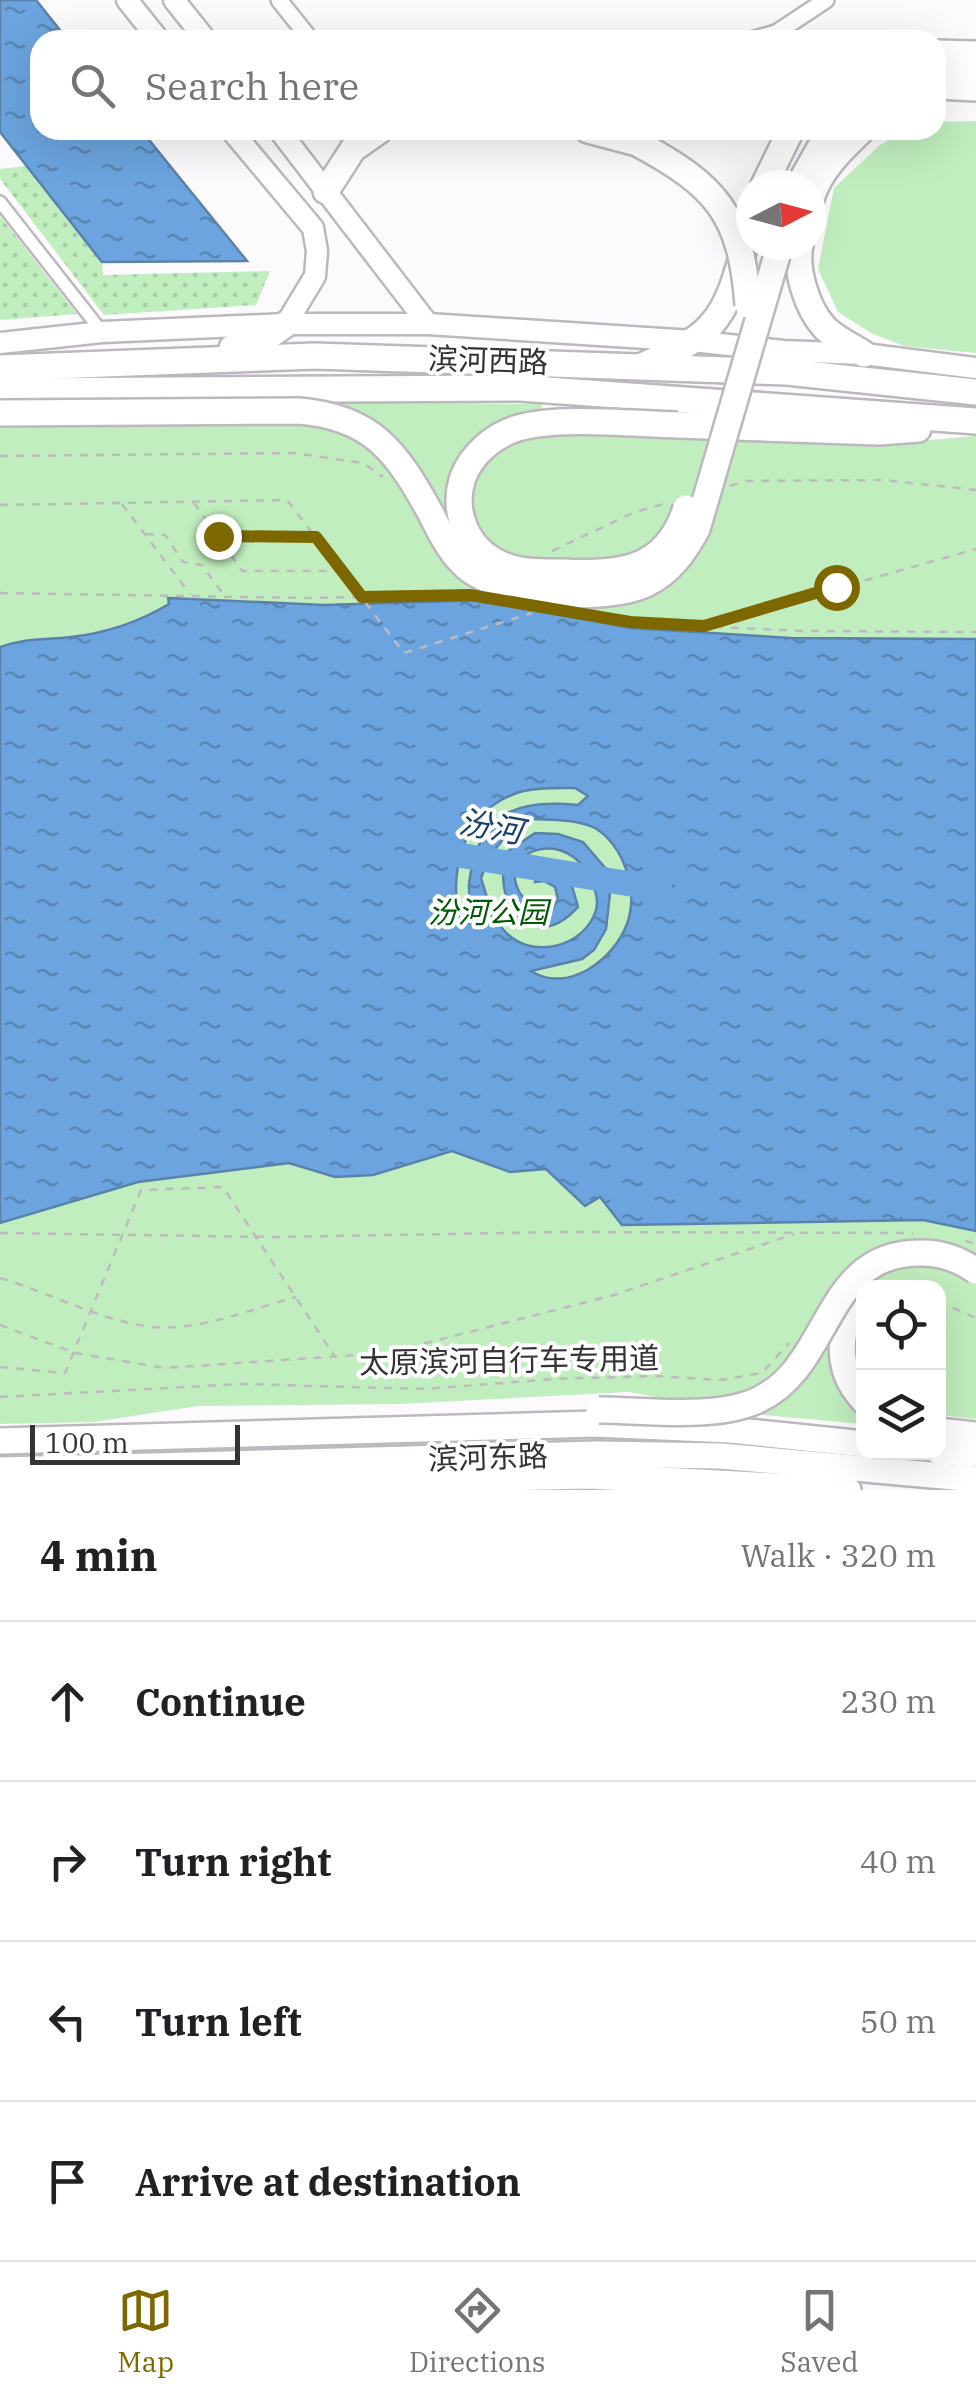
<!DOCTYPE html>
<meta charset="utf-8">
<style>
:root{--surface:#fff;--page:#f6f6f6;--text:#202124;--muted:#757577;--line:#e0e0e0;--accent:#7d6800}
body{margin:0;font-family:"IBM Plex Serif","Noto Sans SC",serif;background:var(--page);color:var(--text)}
.controls{position:absolute;right:30px;bottom:30px;display:grid;overflow:hidden;border-radius:20px;box-shadow:0 10px 40px #0002}
.controls button{width:90px;height:90px;display:grid;place-items:center;padding:0;border:0;border-bottom:2px solid var(--line);background:var(--surface);color:var(--text);font:50px sans-serif}
.compass{position:absolute;left:736px;top:170px;width:90px;height:90px;border-radius:50%;background:var(--surface);box-shadow:0 10px 40px #0002;rotate:84deg}
.scale{position:absolute;left:30px;bottom:25px;width:210px;box-sizing:border-box;padding-left:10px;border:5px solid #343235;border-top:0;font-size:28px;line-height:35px;white-space:nowrap;color:#343235;-webkit-text-stroke:8px #fff;paint-order:stroke}
.stop{position:absolute;width:30px;height:30px;margin:-22px;border:8px solid #7d6800;border-radius:50%;background:#fff}
.stop.end{background:#7d6800;border-color:#fff;box-shadow:0 2px 10px #0008}
.list{margin:0;padding:0;list-style:none}
h2{display:flex;justify-content:space-between;align-items:center;height:130px;margin:0;padding:0 40px;font-size:42px}
h2 small{font-size:32px;font-weight:400;color:var(--muted)}
.list li{display:grid;grid-template-columns:65px 1fr auto;gap:30px;align-items:center;box-sizing:border-box;height:160px;padding:0 40px;border-top:2px solid var(--line)}
.list b{display:block;font-size:38px;white-space:nowrap}
.list em{font-size:32px;font-style:normal;color:var(--muted)}
.icon{flex:none;width:55px;height:55px;fill:none;stroke:currentColor;stroke-width:2;stroke-linecap:round;stroke-linejoin:round}
.map{position:relative;flex:none;width:976px;height:1490px;overflow:hidden}
.search{position:absolute;background:var(--surface);box-shadow:0 10px 40px #0002;left:30px;right:30px;top:30px;height:110px;display:flex;align-items:center;gap:25px;box-sizing:border-box;padding:0 35px;border-radius:30px;color:var(--muted);font-size:38px}
.sheet{height:770px;background:var(--surface)}
nav{display:flex;justify-content:space-around;align-items:center;box-sizing:border-box;height:140px;border-top:2px solid var(--line);background:var(--surface);font-size:28px;color:var(--muted)}
nav a{display:grid;justify-items:center;gap:5px}
nav .on{color:var(--accent)}
.map>svg:first-child{display:block}
.grass{fill:url(#grass-dots)}
.green{fill:#c1eebe}
.water{fill:url(#water-ripples);stroke:#5a82ab;stroke-width:2.5;fill-rule:evenodd}
.lines{fill:none;stroke-linecap:round;stroke-linejoin:round}
.river{stroke:#6ba4de;stroke-width:25}
.pedestrian-casing{stroke:#bcb8be;stroke-width:16}
.minor-casing{stroke:#bcb8be;stroke-width:20}
.tertiary-casing{stroke:#bcb8be;stroke-width:25}
.trunk-casing{stroke:#bcb8be;stroke-width:30}
.path{stroke:#bebbbf;stroke-width:2.5;stroke-dasharray:8 8;stroke-linecap:butt}
.pedestrian{stroke:#fff;stroke-width:11}
.minor{stroke:#fff;stroke-width:15}
.tertiary{stroke:#fff;stroke-width:20}
.trunk{stroke:#fff;stroke-width:25}
.trunk-bridge-casing{stroke:#bcb8be;stroke-width:30;stroke-linecap:butt}
.trunk-bridge{stroke:#fff;stroke-width:25}
.route{stroke:#7d6800;stroke-width:12}
.labels{text-anchor:middle;stroke-width:8;stroke-linejoin:round;paint-order:stroke}
.street-label{font-size:30px;fill:#343235;stroke:#fff}
.park-label{font-size:30px;font-style:italic;fill:#005a05;stroke:#fff}
.water-label{font-size:32px;font-style:italic;fill:#194269;stroke:#fff}
</style>
<div class="map">
<svg width="976" height="1490" viewBox="0 0 976 1490">
<defs>
<pattern id="grass-dots" width="8" height="8" patternUnits="userSpaceOnUse" patternTransform="scale(2.5)"><rect width="8" height="8" fill="#c1eebe"/><path d="M2 2h.1M6 6h.1" fill="none" stroke="#a6cda4" stroke-width="1.8" stroke-linecap="round"/></pattern>
<pattern id="water-ripples" width="26" height="14" patternUnits="userSpaceOnUse" patternTransform="scale(2.5)"><rect width="26" height="14" fill="#6ba4de"/><path d="M2 4q2-2 4 0t4 0M15 11q2-2 4 0t4 0" fill="none" stroke="#5986b5"/></pattern>
</defs>
<rect width="100%" height="100%" fill="#fdfafe"/>
<g class="grass">
<path d="M26,166L102,262L103,275L270,271L256,305L104,315L0,179V169Z"/>
<path d="M0,216L77,314L0,320Z"/>
</g>
<g class="green">
<path d="M976,121V353L904,346L871,333L838,312L818,269L834,188L880,145L908,130H936V122Z"/>
<path d="M354,402L541,404L555,431L897,443L976,436V1419L939,1415L938,1288H864L863,1424L740,1413L629,1392L400,1404L198,1406L94,1422L0,1424V424L282,421Z"/>
</g>
<g class="water">
<path d="M0,0H36L68,40H40V130H141L247,261L102,262L0,132Z"/>
<path d="M168,598L324,605L484,600L631,628L791,638L976,639V1231L923,1220L622,1225L600,1197L585,1206L546,1169L510,1172L452,1151L373,1175L335,1177L289,1163L138,1182L0,1223V647C24,638 46,640 71,637C106,633 139,622 169,604ZM575,788L588,796L578,805C513,798 477,815 469,884C468,898 474,910 469,923L459,919C449,868 464,809 520,792C537,787 558,788 575,788ZM534,819C552,820 578,819 595,828C624,846 639,891 627,924C613,961 567,994 531,971L582,959L594,950L606,929L610,893L607,870L583,842L558,834L535,833L507,852C490,905 533,957 578,907L570,879L561,868L549,867L536,872L535,882L544,881L555,887L558,899L552,910H538C531,904 520,897 517,887C502,849 568,827 591,880C595,891 599,899 596,910C585,948 528,962 502,928C491,915 486,894 481,878C491,849 506,831 534,819Z"/>
</g>
<g class="lines">
<path class="river" d="M429,850L660,889"/>
<g class="pedestrian-casing">
<path id="pedestrian" d="M0,202L102,332"/>
</g>
<g class="minor-casing">
<g id="minor">
<path d="M279,0L311,40"/>
<path d="M751,40L776,33L826,0"/>
</g>
</g>
<g class="tertiary-casing">
<g id="tertiary">
<path d="M127,0L159,40"/>
<path d="M174,0L206,40"/>
<path d="M231,130L313,228L317,251L315,276L286,324"/>
<path d="M279,130L428,324"/>
<path d="M0,343L102,332L286,324H428L693,341L783,351L864,354L976,368"/>
</g>
</g>
<g class="trunk-casing">
<g id="trunk">
<path d="M936,53L976,54"/>
<path d="M936,72L976,68"/>
<path d="M936,86L976,88"/>
<path d="M588,130L637,143"/>
<path d="M804,176L824,141L836,130"/>
<path d="M764,185L791,130"/>
<path d="M326,191L353,149L380,130"/>
<path d="M811,199C819,171 841,150 862,130"/>
<path d="M800,245C795,270 807,308 824,327C834,338 852,346 864,354"/>
<path d="M232,348L259,343L286,324"/>
<path d="M642,366C665,355 693,345 710,326C734,301 741,256 751,224"/>
<path d="M0,368L315,356L787,372L976,392"/>
<path d="M0,391L520,388L976,421"/>
<path d="M678,425L879,432L918,429"/>
<path d="M864,1291C837,1325 833,1368 864,1401"/>
<path d="M938,1431L976,1435"/>
<path d="M0,1441L595,1424L730,1430L864,1444"/>
<path d="M938,1451L976,1454"/>
<path d="M0,1470L597,1454L721,1456L976,1479"/>
<path d="M0,1489L589,1476L848,1490"/>
</g>
</g>
<g class="path">
<path d="M0,456L294,453L363,463L383,477"/>
<path d="M730,486L746,481L884,480L976,490"/>
<path d="M194,503L242,571H341"/>
<path d="M122,504L190,594"/>
<path d="M0,505L287,500L404,653L532,613"/>
<path d="M146,534L165,535L183,562L202,565L223,594"/>
<path d="M220,537H316"/>
<path d="M552,551L635,512L664,504"/>
<path d="M0,593L308,598L472,595"/>
<path d="M588,615L630,623L802,631L976,632"/>
<path d="M711,624L976,549"/>
<path d="M0,1233L273,1237L564,1232L913,1233"/>
<path d="M965,1241L976,1244"/>
<path d="M0,1278C51,1293 100,1321 153,1327C200,1331 252,1309 296,1297"/>
<path d="M889,1281L907,1288"/>
<path d="M938,1301L976,1318"/>
<path d="M0,1325L75,1353L164,1368L387,1353L614,1295L794,1234"/>
<path d="M0,1367L65,1373L141,1190L223,1187L335,1357"/>
<path d="M0,1397L241,1384L425,1389L553,1379L656,1376L721,1380L762,1373L789,1343"/>
</g>
<use href="#pedestrian" class="pedestrian"/>
<use href="#minor" class="minor"/>
<use href="#tertiary" class="tertiary"/>
<use href="#trunk" class="trunk"/>
<g class="trunk-bridge-casing">
<g id="trunk-bridge">
<path d="M637,143C717,186 741,214 748,305"/>
<path d="M0,413L299,411C372,417 396,451 430,512C439,530 448,549 463,564C496,598 604,603 646,584C671,572 684,552 697,529L780,245"/>
<path d="M678,425C633,424 560,416 518,428C494,435 472,454 463,477C451,513 468,551 503,565C521,573 544,572 564,572C620,575 667,570 686,508"/>
<path d="M599,1410C646,1410 716,1420 758,1400C832,1366 823,1253 919,1253C940,1252 959,1259 976,1271"/>
</g>
</g>
<use href="#trunk-bridge" class="trunk-bridge"/>
</g>
<g class="lines">
<path class="route" d="M218,536L316,537L362,597L470,595L630,622L704,626L836,587"/>
</g>
<g class="labels">
<g class="street-label">
<text transform="translate(488 361) rotate(2)" y="10">滨河西路</text>
<text transform="translate(509 1361) rotate(-1)" y="10">太原滨河自行车专用道</text>
<text transform="translate(488 1458) rotate(-2)" y="10">滨河东路</text>
</g>
<g class="park-label">
<text x="488" y="923">汾河公园</text>
</g>
<g class="water-label">
<text transform="translate(491 827) rotate(10)" y="11">汾河</text>
</g>
</g>
</svg>
<div class="controls">
<button><svg class="icon" aria-label="locate" viewBox="0 0 24 24"><circle cx="12" cy="12" r="6"/><path d="M12 2v4M12 18v4M2 12h4M18 12h4"/></svg></button>
<button><svg class="icon" aria-label="layers" viewBox="0 0 24 24"><path d="M12 4l9 5-9 5-9-5zM3 14l9 5 9-5"/></svg></button>
</div>
<svg class="compass" viewBox="-18 -18 36 36"><path d="M0-13l5 13h-10z" fill="#e53935"/><path d="M0 13l5-13h-10z" fill="#757577"/></svg>
<div class="scale">100 m</div>
<div class="stop" style="left:836px;top:587px"></div>
<div class="stop end" style="left:218px;top:536px"></div>
<div class="search"><svg class="icon" aria-label="search" viewBox="0 0 24 24"><circle cx="10" cy="10" r="6"/><path d="M15 15l6 6"/></svg>Search here</div>
</div>
<section class="sheet">
<h2>4 min<small>Walk · 320 m</small></h2>
<ul class="list">
<li><svg class="icon" aria-label="ahead" viewBox="0 0 24 24"><path d="M12 20V5M6 11l6-6 6 6"/></svg><div><b>Continue</b></div><em>230 m</em></li>
<li><svg class="icon" aria-label="right" viewBox="0 0 24 24"><path d="M7 20v-9h11M14 6l5 5-5 5"/></svg><div><b>Turn right</b></div><em>40 m</em></li>
<li><svg class="icon" aria-label="left" viewBox="0 0 24 24"><path d="M17 20v-9H6M10 6l-5 5 5 5"/></svg><div><b>Turn left</b></div><em>50 m</em></li>
<li><svg class="icon" aria-label="arrive" viewBox="0 0 24 24"><path d="M6 21V4h12l-3 4 3 4H6"/></svg><div><b>Arrive at destination</b></div></li>
</ul>
</section>
<nav>
<a class="on"><svg class="icon" aria-label="map" viewBox="0 0 24 24"><path d="M3 6l6-2 6 2 6-2v14l-6 2-6-2-6 2zM9 4v14M15 6v14"/></svg>Map</a>
<a><svg class="icon" aria-label="directions" viewBox="0 0 24 24"><path d="M12 3l9 9-9 9-9-9zM9 14v-3h6M13 9l2 2-2 2"/></svg>Directions</a>
<a><svg class="icon" aria-label="saved" viewBox="0 0 24 24"><path d="M7 4h10v16l-5-4-5 4z"/></svg>Saved</a>
</nav>
